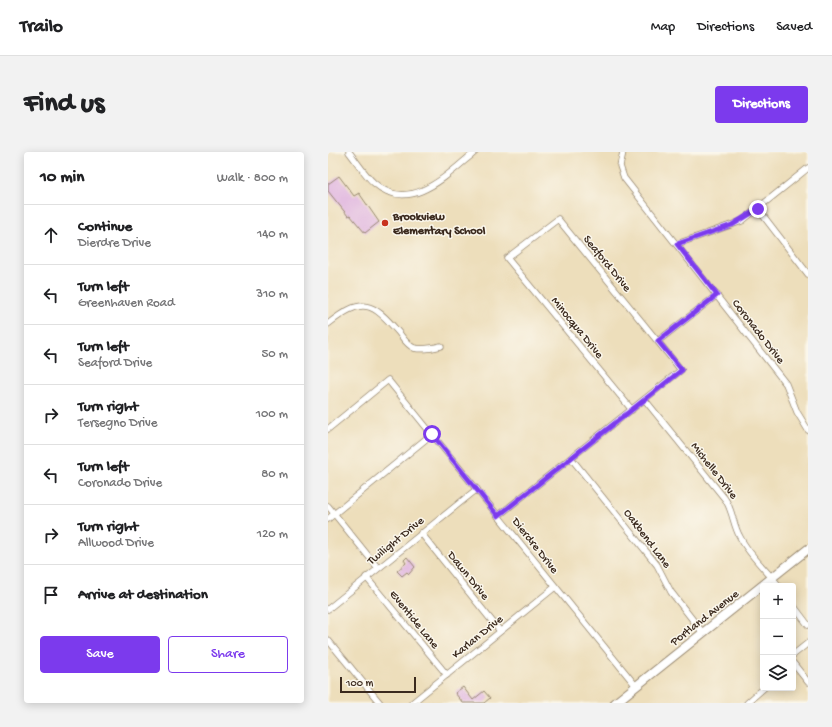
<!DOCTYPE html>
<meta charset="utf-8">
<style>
:root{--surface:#fff;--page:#f2f2f2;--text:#202124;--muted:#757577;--line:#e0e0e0;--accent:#7c3aed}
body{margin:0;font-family:"Gochi Hand",sans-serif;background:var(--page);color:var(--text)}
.controls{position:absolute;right:12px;bottom:12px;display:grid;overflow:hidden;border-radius:4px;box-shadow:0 2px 10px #0003}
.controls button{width:36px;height:36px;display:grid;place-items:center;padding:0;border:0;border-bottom:1px solid var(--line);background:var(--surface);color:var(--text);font:20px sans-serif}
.scale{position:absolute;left:12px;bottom:10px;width:76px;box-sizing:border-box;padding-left:4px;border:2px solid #3b2a1e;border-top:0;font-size:11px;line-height:14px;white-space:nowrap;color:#3b2a1e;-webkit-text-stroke:3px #fbf7ec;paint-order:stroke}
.stop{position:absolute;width:12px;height:12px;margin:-9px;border:3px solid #7c3aed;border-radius:50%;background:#fff}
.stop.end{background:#7c3aed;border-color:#fff;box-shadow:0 1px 4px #0008}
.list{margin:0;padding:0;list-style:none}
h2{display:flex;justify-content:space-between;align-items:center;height:52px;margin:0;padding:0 16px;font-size:17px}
h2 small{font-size:13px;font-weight:400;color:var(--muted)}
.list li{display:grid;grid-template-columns:26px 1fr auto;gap:12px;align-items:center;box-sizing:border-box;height:60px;padding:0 16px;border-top:1px solid var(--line)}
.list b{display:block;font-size:15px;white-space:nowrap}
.list p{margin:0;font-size:13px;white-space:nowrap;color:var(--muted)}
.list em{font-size:13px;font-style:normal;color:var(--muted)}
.actions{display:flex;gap:8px;padding:12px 16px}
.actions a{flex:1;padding:9px 0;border:1px solid var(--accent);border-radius:4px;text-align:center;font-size:14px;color:var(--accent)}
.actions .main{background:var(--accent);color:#fff}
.icon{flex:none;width:22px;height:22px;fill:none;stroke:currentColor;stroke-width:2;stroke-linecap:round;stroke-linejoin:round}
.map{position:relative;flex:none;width:480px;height:551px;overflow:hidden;border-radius:4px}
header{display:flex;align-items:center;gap:24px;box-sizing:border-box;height:56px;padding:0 20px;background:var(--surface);border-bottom:1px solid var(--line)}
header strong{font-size:19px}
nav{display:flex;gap:22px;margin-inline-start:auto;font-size:14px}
.intro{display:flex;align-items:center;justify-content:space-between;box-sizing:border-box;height:96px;padding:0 24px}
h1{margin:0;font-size:28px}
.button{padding:10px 18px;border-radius:4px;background:var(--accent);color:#fff;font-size:14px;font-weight:700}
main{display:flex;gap:24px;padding:0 24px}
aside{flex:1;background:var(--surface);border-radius:4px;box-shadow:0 2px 10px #0003}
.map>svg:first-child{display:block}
.building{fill:#deb0de}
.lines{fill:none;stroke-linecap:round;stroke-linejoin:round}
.minor-casing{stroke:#94846c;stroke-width:7}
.secondary-casing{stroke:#94846c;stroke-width:10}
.minor{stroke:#fff;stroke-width:5.5}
.secondary{stroke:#fff;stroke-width:8}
.route{stroke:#7c3aed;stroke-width:5}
.poi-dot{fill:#c8321e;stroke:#fbf7ec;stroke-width:1.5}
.labels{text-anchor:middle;stroke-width:3;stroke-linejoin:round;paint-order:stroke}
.poi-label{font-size:12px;font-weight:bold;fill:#3b2a1e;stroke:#fbf7ec;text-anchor:start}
.street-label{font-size:12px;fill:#3b2a1e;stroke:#fbf7ec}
</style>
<header>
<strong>Trailo</strong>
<nav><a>Map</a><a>Directions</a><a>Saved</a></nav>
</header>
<div class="intro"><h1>Find us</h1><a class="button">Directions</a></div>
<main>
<aside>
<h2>10 min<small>Walk · 800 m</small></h2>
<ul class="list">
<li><svg class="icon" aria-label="ahead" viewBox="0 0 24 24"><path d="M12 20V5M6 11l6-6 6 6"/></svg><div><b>Continue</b><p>Dierdre Drive</p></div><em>140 m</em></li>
<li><svg class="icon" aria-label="left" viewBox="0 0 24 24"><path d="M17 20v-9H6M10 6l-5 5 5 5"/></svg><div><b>Turn left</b><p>Greenhaven Road</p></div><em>310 m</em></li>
<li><svg class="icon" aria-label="left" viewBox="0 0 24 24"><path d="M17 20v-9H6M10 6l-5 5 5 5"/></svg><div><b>Turn left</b><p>Seaford Drive</p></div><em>50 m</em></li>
<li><svg class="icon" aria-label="right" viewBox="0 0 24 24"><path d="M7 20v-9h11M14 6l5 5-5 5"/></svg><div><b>Turn right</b><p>Tersegno Drive</p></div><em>100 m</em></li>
<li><svg class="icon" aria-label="left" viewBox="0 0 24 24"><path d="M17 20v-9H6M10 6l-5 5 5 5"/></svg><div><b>Turn left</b><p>Coronado Drive</p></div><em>80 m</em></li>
<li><svg class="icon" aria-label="right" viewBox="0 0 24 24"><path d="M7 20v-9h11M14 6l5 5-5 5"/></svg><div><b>Turn right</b><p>Allwood Drive</p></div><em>120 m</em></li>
<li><svg class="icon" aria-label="arrive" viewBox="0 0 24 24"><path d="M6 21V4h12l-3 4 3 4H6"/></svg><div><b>Arrive at destination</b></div></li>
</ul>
<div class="actions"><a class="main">Save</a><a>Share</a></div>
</aside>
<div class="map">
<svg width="480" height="551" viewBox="0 0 480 551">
<rect width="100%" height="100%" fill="#fbf7ec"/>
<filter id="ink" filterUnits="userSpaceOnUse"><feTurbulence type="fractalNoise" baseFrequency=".025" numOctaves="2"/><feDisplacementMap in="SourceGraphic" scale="8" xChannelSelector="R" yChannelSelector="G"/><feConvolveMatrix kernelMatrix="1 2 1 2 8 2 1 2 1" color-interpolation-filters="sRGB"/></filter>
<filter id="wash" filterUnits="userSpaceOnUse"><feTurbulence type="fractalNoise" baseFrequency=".012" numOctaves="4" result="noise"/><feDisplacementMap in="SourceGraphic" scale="16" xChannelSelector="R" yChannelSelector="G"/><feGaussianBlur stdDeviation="0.9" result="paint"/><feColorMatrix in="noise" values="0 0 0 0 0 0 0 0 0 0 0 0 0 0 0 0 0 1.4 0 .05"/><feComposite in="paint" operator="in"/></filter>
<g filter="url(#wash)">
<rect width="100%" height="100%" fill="#eddebb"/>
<g id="blocks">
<g class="building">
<path d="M11,24L26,44L31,41L51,70L37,81L22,63L20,64L0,39V32Z"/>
<path d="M79,405L87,415L81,422L79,420L74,424L69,419L78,411L76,408Z"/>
<path d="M135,535L145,548L156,539L162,546L156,551H135L127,541Z"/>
</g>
</g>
</g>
<g filter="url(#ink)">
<use href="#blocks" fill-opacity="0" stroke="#94846c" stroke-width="1"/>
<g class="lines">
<g class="minor-casing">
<g id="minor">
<path d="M21,0C29,10 37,23 46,31C82,63 120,22 147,0"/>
<path d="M295,0L292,14L296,26L458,232L469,260L480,278"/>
<path d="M430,57L480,122"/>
<path d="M349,92L414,69L480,16"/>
<path d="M0,172C34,145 44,149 71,181C75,186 79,193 86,196C94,198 105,196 113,194"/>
<path d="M330,189L389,143"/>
<path d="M317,248L397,347C405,359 405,373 412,385C421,403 438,418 451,434"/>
<path d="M0,277L60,228L308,534"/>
<path d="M243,306L329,413L343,440L375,481"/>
<path d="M0,354L50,416"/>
<path d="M170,364C231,315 292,267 353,218L230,67L179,106L304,258"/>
<path d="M0,367L104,282"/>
<path d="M93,381L172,479"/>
<path d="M38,425L119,523"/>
<path d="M465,453L480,473"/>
<path d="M0,457L149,337"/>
<path d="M0,488L52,551"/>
<path d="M465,503L480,491"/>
<path d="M465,511L480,530"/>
<path d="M84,551L227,435"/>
<path d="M419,551L436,536"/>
</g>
</g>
<g class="secondary-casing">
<path id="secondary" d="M287,551L480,397"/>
</g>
<use href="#minor" class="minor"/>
<use href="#secondary" class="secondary"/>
</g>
</g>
<g class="lines" filter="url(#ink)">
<path class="route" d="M104,282L170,364L354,218L330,189L389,143L349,92L404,73L430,57"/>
</g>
<circle class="poi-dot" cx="57" cy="71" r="4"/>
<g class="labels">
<g class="poi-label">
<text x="65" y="68">Brookview<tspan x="65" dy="14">Elementary School</tspan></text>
</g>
<g class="street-label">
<text transform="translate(280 111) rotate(51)" y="4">Seaford Drive</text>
<text transform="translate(250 175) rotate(51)" y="4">Minocqua Drive</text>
<text transform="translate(431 179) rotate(52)" y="4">Coronado Drive</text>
<text transform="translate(387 318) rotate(52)" y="4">Michelle Drive</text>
<text transform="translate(320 386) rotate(53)" y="4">Oakbend Lane</text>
<text transform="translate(67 388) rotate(-39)" y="4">Twilight Drive</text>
<text transform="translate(208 393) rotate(52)" y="4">Dierdre Drive</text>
<text transform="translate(141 423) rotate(51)" y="4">Dawn Drive</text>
<text transform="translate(376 465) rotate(-38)" y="4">Portland Avenue</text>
<text transform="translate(87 467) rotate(51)" y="4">Eventide Lane</text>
<text transform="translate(149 484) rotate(-39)" y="4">Karlan Drive</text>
</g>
</g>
</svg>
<div class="controls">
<button>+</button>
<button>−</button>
<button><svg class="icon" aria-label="layers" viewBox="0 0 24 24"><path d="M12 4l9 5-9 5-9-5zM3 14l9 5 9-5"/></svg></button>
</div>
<div class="scale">100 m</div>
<div class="stop" style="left:104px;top:282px"></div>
<div class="stop end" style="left:430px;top:57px"></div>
</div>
</main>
